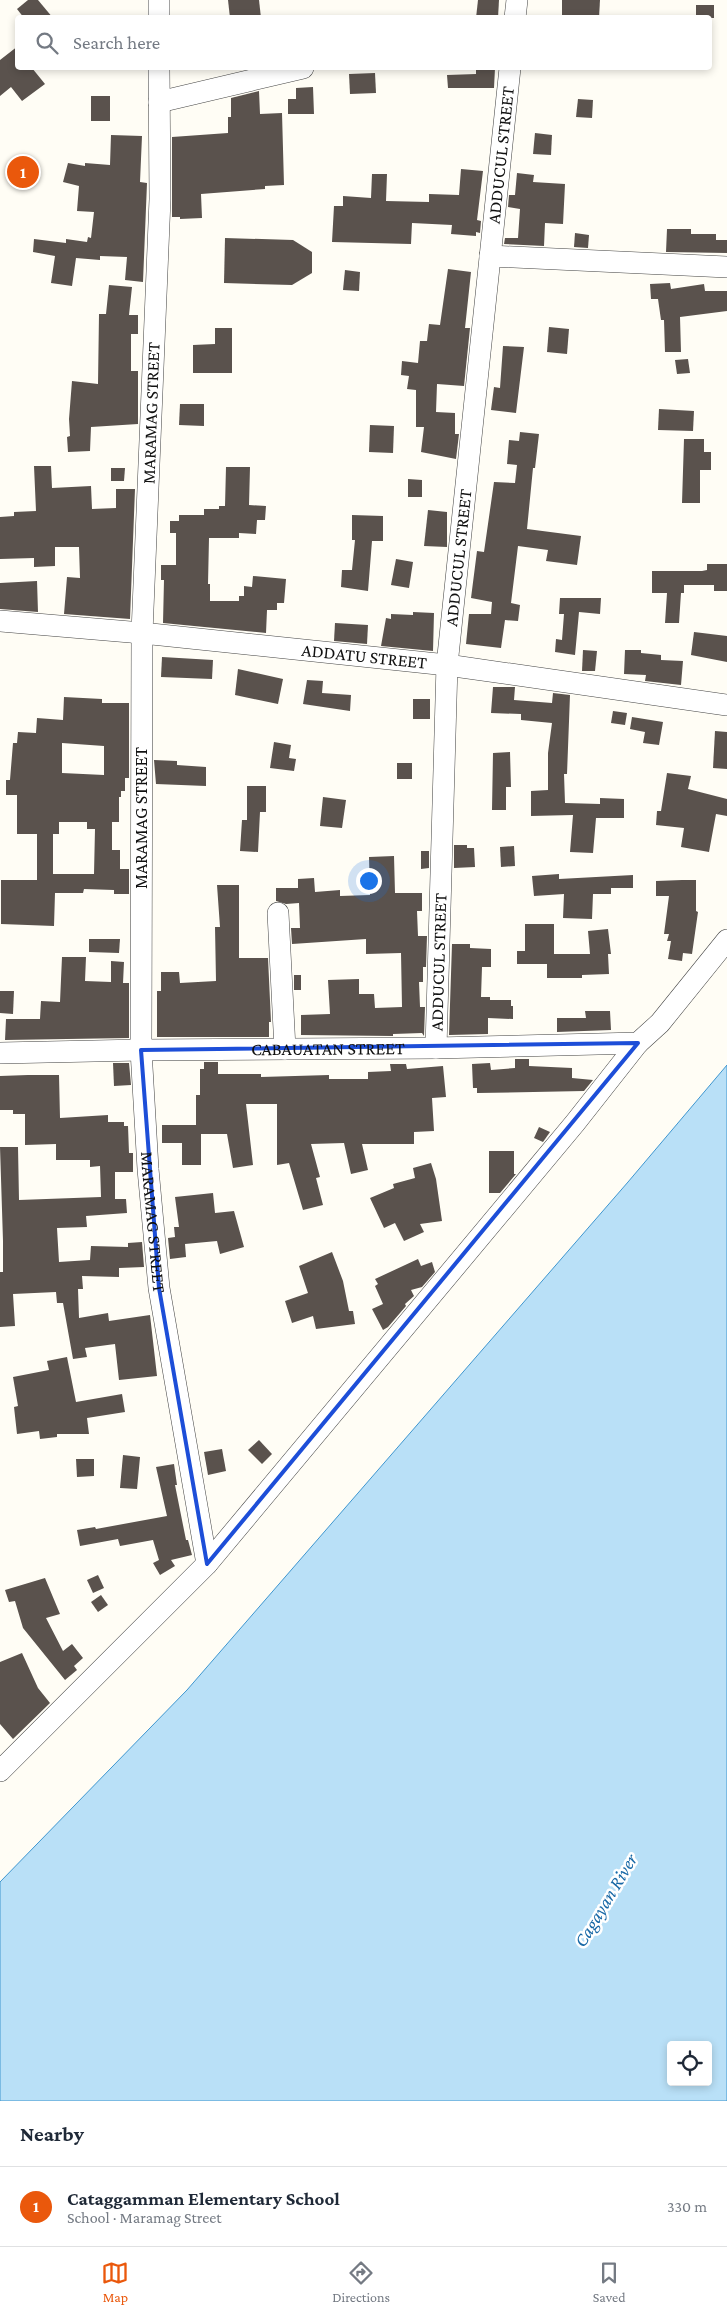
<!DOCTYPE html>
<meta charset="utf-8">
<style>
:root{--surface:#fff;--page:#f6f6f7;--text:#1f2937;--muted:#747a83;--line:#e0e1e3;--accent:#ea580c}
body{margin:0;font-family:"Crimson Pro",serif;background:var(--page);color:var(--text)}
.controls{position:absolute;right:15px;bottom:15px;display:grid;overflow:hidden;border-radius:5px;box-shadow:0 2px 8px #0003}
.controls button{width:45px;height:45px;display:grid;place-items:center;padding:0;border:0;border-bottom:1px solid var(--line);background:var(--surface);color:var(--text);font:25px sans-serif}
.you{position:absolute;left:368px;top:880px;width:18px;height:18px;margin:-12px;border:4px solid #fff;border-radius:50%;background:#1a73e8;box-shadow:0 0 0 8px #1a73e833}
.badge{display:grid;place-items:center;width:32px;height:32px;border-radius:50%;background:var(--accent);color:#fff;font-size:16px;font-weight:700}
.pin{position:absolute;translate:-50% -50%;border:2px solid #fff;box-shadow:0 1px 5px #0006}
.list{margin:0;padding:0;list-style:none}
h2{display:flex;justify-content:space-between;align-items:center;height:65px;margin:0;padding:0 20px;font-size:21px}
h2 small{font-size:16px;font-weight:400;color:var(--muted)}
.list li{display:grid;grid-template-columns:32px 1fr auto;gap:15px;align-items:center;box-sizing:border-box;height:80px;padding:0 20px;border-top:1px solid var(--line)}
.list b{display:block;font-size:19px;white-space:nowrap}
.list p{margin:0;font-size:16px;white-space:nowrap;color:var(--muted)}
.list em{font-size:16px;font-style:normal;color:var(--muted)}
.icon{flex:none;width:28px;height:28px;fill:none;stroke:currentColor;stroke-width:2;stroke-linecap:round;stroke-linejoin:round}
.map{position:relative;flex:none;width:727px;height:2101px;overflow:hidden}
.search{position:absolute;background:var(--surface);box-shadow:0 2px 8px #0003;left:15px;right:15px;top:15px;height:55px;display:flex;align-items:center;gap:12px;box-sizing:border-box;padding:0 18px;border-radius:5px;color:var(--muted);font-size:19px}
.sheet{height:145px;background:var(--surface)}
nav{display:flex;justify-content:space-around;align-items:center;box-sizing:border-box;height:70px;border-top:1px solid var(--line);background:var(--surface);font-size:14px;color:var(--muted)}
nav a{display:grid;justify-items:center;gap:2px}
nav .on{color:var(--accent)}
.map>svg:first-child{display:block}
.water{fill:#b9e0f7;stroke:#3f96cf;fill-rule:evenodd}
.building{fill:#5a524d;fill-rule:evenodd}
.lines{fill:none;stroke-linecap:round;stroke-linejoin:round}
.minor-casing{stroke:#444;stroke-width:22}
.minor{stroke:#fff;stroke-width:21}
.marked{fill:none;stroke:#1d4ed8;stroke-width:4;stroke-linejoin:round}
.labels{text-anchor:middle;stroke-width:5;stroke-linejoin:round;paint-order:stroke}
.street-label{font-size:18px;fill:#111;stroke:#fff}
.water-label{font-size:19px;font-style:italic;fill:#1768a6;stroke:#fff}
</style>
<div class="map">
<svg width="727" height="2101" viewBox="0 0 727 2101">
<rect width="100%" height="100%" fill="#fffdf5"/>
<path class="water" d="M727,1065V2101H0V1882L187,1690L628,1182ZM671,2045H708V2082H671Z"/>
<g class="building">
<path d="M28,0H38L53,18H24L17,9Z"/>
<path d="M228,0H259L261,18H230Z"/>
<path d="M478,0H499L498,18H476Z"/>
<path d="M562,0H600L599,18H562Z"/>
<rect x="696" y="5" width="18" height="13"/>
<path d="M18,46V68H32L45,84L22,101L11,87L0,96V60Z"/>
<path d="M476,68H495L494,88H448L447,75L476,74Z"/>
<path d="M375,73L376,93L350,94L349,74Z"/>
<path d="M313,87L314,114H288V99H296V88Z"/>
<path d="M259,91L260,114L282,113L284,185L265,186V189L201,194L202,218L180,219V217H172V137L228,133V117H231V98Z"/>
<rect x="91" y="96" width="19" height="25"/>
<path d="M578,99L593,100L592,118L576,117Z"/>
<path d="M535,133L552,135L551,155L533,154Z"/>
<path d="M111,135L142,136L140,182L147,183L143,282L125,280L127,257L100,256V260L76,258L72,286L51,283L55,256L33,252L34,239L66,243V239L87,242L88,237L91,238L94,212L77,211L79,186L63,182L68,163L85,166V163L110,165Z"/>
<path d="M461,169L483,171L477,220L481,221L480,233L476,232V236L451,234L452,225L412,223L411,244L332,242L334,206H343V196L371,198L372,174H387L386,201L429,202V194L459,195Z"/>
<path d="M517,173L534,175L533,182L565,184L563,224L545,223L544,246L504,244L505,238H518L520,209L508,207L509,195H515Z"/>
<path d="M667,229H691V234H716V240H727V253L666,252Z"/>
<path d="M575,233L589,235L588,248L574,247Z"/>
<path d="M225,238L293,240L312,252V273L292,285L224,283Z"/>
<path d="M448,269L471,272L465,328H470L464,386L437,384L436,412L455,413V434H459L456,459L421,452L424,427H416V390L407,389L409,376L401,375L402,361L418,363L420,341H427L429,324L440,325Z"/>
<path d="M345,270L360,272L359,291L343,290Z"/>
<path d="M670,283L671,289L704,284L705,291H727V311L680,317L681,352H665L664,320H661L658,299H651L650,284Z"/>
<path d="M109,285L132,287L129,315H138V334H131V371H138V424L91,427L90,451L68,452L67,437L70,436L69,419L72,381L98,384L99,314H106Z"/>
<path d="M549,327L569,329L567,354L547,352Z"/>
<path d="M215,328H232V373H193V345L215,344Z"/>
<path d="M503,346L524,347L516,413L491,410L494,387L500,388Z"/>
<path d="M688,359L690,373L677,374L675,360Z"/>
<path d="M180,404H204V426L179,425Z"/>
<path d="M659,409L694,411L693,431L658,430Z"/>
<path d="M370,425L394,426L393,453L369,452Z"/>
<path d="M520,432L539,434L535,468H533L527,529L581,536L577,565L546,561L548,550L518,546L511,603L520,605L518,621L505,620L501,648L466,644L469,614H491L492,602L471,598L477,551L484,552L494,482L515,483L517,465L507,464L509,440L519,441Z"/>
<path d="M684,439H704V452H711V470H700V503H682Z"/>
<path d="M34,466H51L52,488L91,486L92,509L116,508V489H135L130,619L64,614L67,577L80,578L79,547H55V566L34,567V558L0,559V517L14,516V512L36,511Z"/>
<path d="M226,467H250L249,505L266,506L265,520H257L256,534L239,533V538H209L208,584H210V601H239V596H244V586L252,587L253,576L286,579L284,603H277V610H267L266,633L163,623L164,580H161V565H176V533H170V521H179V515H204V509H219V506H225Z"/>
<path d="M111,468H125L124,481H111Z"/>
<path d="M408,479L422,480V497H408Z"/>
<path d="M428,510L447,512V547L424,546Z"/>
<path d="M352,515L383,516V541H372L368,591L341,587L342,570H352L355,540H352Z"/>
<path d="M396,559L413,562L409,588L391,585Z"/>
<path d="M707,564H727V591H714V585H684V593H681L679,623H665L667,593H652V571H702L707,570Z"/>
<path d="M37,581L38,612L0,609V583Z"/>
<path d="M560,598H601L600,614L579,612L575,655L555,652L556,639L562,640L564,614H559Z"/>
<path d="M413,612L434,613L433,651L381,646L386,618L391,619V614L413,615Z"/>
<path d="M335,623L368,625L367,644L334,641Z"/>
<path d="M694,632L727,636V662L691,655Z"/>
<path d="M583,650L597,651L595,671H582Z"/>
<path d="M625,650H641V653L661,655V660L683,661L681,685L645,681L646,675L624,674Z"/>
<path d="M162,657L213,660L212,679L161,677Z"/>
<path d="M238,669L283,679L278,704L235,695Z"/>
<path d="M307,680L323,681L322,693L351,695L350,711L303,704Z"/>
<path d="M493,687H515L514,700L552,703L553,693L570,695L567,774H564L565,803L600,804V798L624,799V818H596L593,853L570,852L573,815L531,816V791L548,790V753L552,723L521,720V714L491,713Z"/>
<path d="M64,697L102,699V703H129V778H125V791H121V797H119V822H112V850H120V869H129V894H114V890L84,889L83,893H55L54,926L1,924V880H37V834H17V795H6V780H10L13,743H17L18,732L36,733L37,718L63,720ZM62,743L104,746V775L62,773ZM59,822H87V829H95L94,874H53V834H59Z"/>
<rect x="413" y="699" width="17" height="20"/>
<path d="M613,711L627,713L625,725L611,723Z"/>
<path d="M632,717L663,722L659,745L643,743L645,732L630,729Z"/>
<path d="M715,731L727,732V769L713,768Z"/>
<path d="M274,742L291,745L289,758L296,759L294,771L270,768Z"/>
<path d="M510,752L511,787H506V810H492L493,753Z"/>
<path d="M154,760L177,761V765L206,767V786L156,784Z"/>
<rect x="397" y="763" width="15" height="16"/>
<path d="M667,773L691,776L688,789L727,799V816L716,814L709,852L681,847L684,828L656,825L657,811H661Z"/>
<path d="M247,786H266V812H260L258,852L240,851L242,820H247Z"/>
<path d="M323,797L346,800L342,828L320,826Z"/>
<path d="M454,845H467V848H474L475,867L454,868Z"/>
<path d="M514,846L515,866L501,867L500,847Z"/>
<path d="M421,851H429V868L421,869Z"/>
<path d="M394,856L395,893H422V911H417L418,936H427L426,967H423V982H419L420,1007H425L424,1036L422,1033L393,1034V1036L301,1035V1015L330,1014L328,980L359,979V994H374L375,1008L402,1007L401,953L366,954V939L292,944L291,928H300L299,903L286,904L276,901V888H298V879L314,878L315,892L340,890V896L370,895L369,857Z"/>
<path d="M559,874V879L633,875V888H611V894H593L592,919L563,918L564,894L534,896L532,876Z"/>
<path d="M682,880H696V911L698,912L692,954L683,953L682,961L668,959L671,941H667L669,934H664L669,896H656V881Z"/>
<path d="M217,885H239V958H268L271,1022H269V1037H157V991H161V972H179L180,983L216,981L215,927H220Z"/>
<path d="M525,924H554V954H590L588,931L608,929L611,954H608L609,974L582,975V978H547V964H517V951H525Z"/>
<path d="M89,939H120L119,953L89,952Z"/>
<path d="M452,944H470V948L491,949V967H482L481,997H490V1000H511V1006H513V1019L488,1018V1034L449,1035Z"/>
<path d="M62,957H86L85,981L111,982V961L124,962L123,983H129V1038L5,1040L6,1019H40L41,1001L60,1002Z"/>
<rect x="294" y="975" width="7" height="15"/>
<path d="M0,991H14L13,1014L0,1013Z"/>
<path d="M585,1011H610L611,1030L557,1032V1018H586Z"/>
<path d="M515,1059H529V1066L572,1068V1078L593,1080L584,1091L477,1093V1088H473L472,1064L490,1063L491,1070L515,1068Z"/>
<path d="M204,1062H218V1074H261V1077L329,1075V1079H368V1072L391,1071L390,1064H406L407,1069L443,1066L446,1097L432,1098L434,1131L414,1132V1144H362L368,1170L351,1174L344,1143L311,1144L320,1177L316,1178L323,1205L303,1210L289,1163L277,1165V1104H246L253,1165L233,1168L227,1134H201V1165H182V1143H162V1125H196V1095H200V1069H204Z"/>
<path d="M113,1063H129L131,1085L114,1086Z"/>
<path d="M28,1075H59L60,1118L108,1115V1122H124V1126H128L129,1153H133V1172H115V1199H126L127,1213L86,1216L87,1227L57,1228L59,1262L90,1260L91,1246L128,1247V1243L142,1242L144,1267L119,1268V1277L82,1276L83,1289H78L79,1318L108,1313L109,1321L150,1315L157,1376L119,1380L115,1344L85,1348L87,1357L73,1359L63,1303H57L56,1292L13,1294L15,1326L0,1327V1272H3V1241L0,1147H18L19,1200L101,1197L100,1166L90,1167V1160H56V1144L25,1145V1114H13V1110H0V1076Z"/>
<path d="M539,1127L550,1132L543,1142L534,1138Z"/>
<path d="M489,1151H514V1174H516L500,1193H489Z"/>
<path d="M431,1163L436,1179L442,1221L420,1224L424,1232L404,1241L395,1223L384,1228L370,1198L394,1188L393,1184L415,1178L413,1168Z"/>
<path d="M213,1193L215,1213L234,1211L244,1247L220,1254L217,1241L185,1244L186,1257L170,1259L168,1238L175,1237L174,1227H179L175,1197Z"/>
<path d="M332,1252L343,1281L349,1311H353L355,1324L316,1329L313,1316L292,1323L285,1301L308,1293L299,1266Z"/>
<path d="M418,1259L421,1266L432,1262L435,1272L422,1287L411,1290L414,1296L405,1304L406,1306L388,1327L383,1330L372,1309L383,1304L375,1286L378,1284L375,1279Z"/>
<path d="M67,1357L76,1402L122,1394L125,1412L87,1418L89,1434H57V1437L40,1439L39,1431L17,1434L14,1407L18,1406L13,1377L49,1370L47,1361Z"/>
<path d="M259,1440L272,1454L262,1464L248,1450Z"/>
<path d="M222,1449L226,1471L208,1475L204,1452Z"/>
<path d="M123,1455L140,1457L137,1489L120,1488Z"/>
<path d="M76,1459H94V1476L77,1477Z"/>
<path d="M174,1464L177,1485H175L186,1540H188L192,1555L171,1560L175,1566L160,1575L153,1563L159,1560L153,1540L120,1546L118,1539L80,1546L77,1530L95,1527L96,1529L167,1516L156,1467Z"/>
<path d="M98,1575L104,1588L93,1593L87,1580Z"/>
<path d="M45,1578L60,1614L46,1618L63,1651L72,1644L83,1658L74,1666L77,1670L65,1680L23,1628L15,1601L9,1602L5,1590Z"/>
<path d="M101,1595L108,1605L98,1612L91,1602Z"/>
<path d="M22,1653L38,1688L50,1703L13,1739L0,1724V1662Z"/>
</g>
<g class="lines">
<g class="minor-casing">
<g id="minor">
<path d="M159,0V18"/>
<path d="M515,18L517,0"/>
<path id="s1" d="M159,68L160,199L142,633L141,1050L148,1169L159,1288L207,1564"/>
<path d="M159,102L303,68"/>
<path d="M490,256L727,267"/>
<path id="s2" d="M0,621L142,633L447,665L727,705"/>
<path d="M278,913L285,1049"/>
<path id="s3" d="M436,1048L447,665L510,68"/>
<path id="s4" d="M0,1053L141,1050L436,1048L638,1043L660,1023L727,940"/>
<path d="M0,1771L207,1564L575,1123L638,1043"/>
</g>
</g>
<use href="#minor" class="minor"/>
</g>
<path class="marked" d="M638,1043L207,1564L159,1288L141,1050Z"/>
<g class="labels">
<g class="street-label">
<text dy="6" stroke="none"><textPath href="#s3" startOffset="896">ADDUCUL STREET</textPath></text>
<text transform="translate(151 413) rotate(-88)" y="6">MARAMAG STREET</text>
<text dy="6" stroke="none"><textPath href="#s3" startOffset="491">ADDUCUL STREET</textPath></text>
<text dy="6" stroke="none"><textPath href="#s2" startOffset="366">ADDATU STREET</textPath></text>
<text transform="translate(141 818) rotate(-90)" y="6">MARAMAG STREET</text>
<text dy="6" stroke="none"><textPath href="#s3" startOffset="86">ADDUCUL STREET</textPath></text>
<text dy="6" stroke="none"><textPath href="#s4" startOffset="328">CABAUATAN STREET</textPath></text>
<text dy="6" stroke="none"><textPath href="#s1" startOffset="1155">MARAMAG STREET</textPath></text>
</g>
<g class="water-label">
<text transform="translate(605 1900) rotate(-59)" y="7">Cagayan River</text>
</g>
</g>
</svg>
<div class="controls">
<button><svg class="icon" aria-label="locate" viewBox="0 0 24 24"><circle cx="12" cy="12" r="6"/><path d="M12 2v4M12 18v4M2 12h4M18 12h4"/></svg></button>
</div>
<div class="you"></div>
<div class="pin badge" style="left:23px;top:172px">1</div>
<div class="search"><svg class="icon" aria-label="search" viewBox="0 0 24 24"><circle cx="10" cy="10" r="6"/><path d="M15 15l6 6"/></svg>Search here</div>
</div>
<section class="sheet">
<h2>Nearby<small></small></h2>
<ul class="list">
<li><span class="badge">1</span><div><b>Cataggamman Elementary School</b><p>School · Maramag Street</p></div><em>330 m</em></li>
</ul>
</section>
<nav>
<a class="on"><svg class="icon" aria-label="map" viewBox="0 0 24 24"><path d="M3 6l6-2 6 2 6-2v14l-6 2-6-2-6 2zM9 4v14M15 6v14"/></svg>Map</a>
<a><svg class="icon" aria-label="directions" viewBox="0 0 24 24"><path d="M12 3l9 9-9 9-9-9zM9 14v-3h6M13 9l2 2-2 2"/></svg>Directions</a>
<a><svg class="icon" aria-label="saved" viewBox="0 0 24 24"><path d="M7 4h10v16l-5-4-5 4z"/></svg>Saved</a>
</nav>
